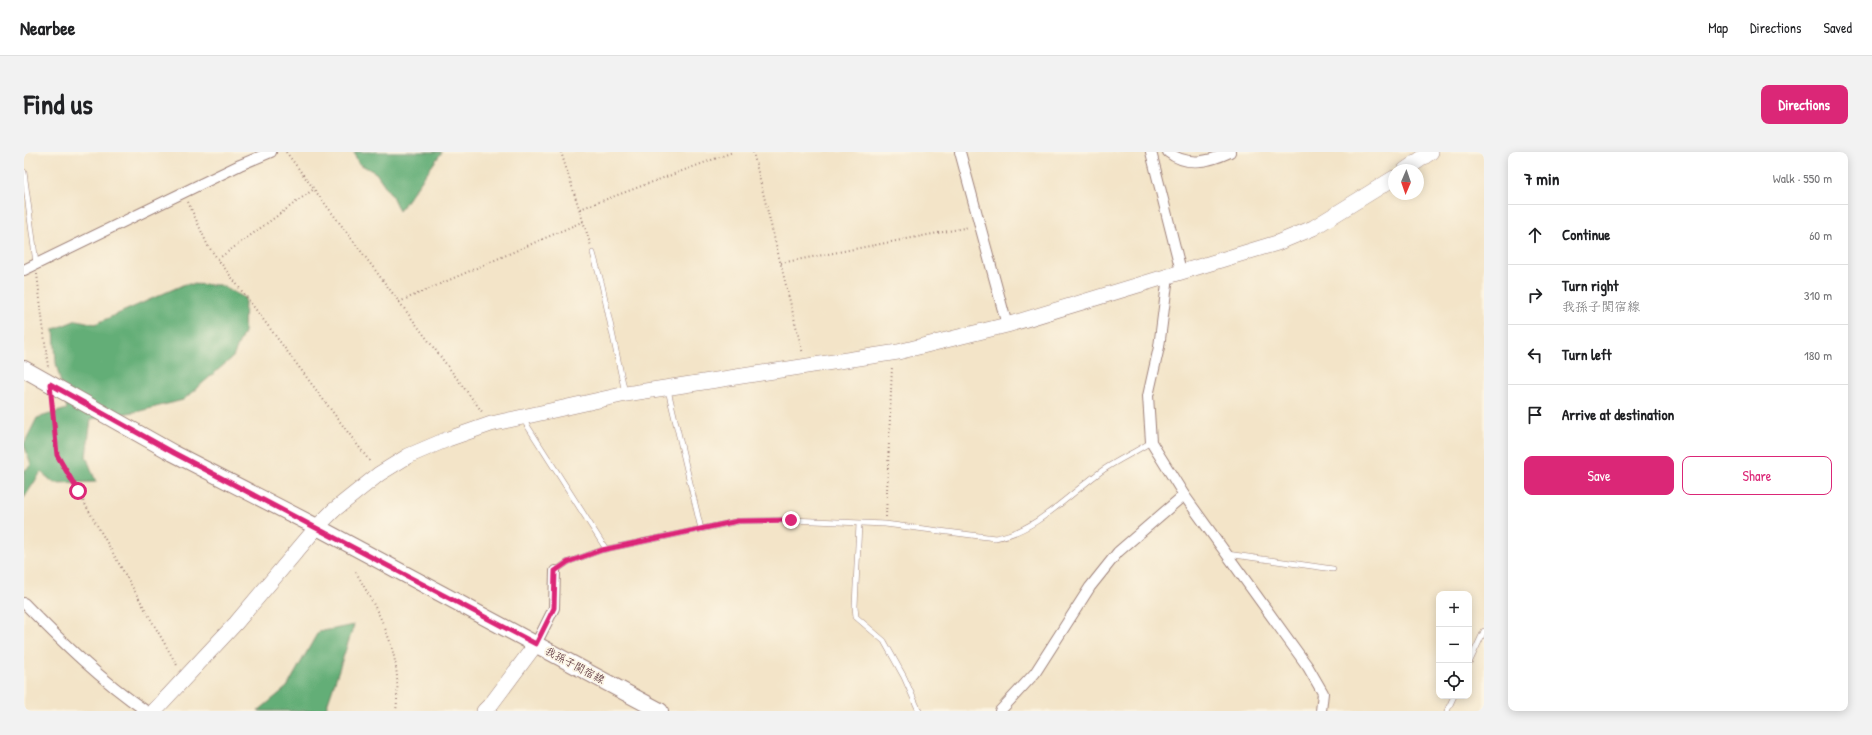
<!DOCTYPE html>
<meta charset="utf-8">
<style>
:root{--surface:#fff;--page:#f2f2f2;--text:#202124;--muted:#757577;--line:#e0e0e0;--accent:#db2777}
body{margin:0;font-family:"Patrick Hand","Klee One",sans-serif;background:var(--page);color:var(--text)}
.controls{position:absolute;right:12px;bottom:12px;display:grid;overflow:hidden;border-radius:8px;box-shadow:0 2px 10px #0003}
.controls button{width:36px;height:36px;display:grid;place-items:center;padding:0;border:0;border-bottom:1px solid var(--line);background:var(--surface);color:var(--text);font:20px sans-serif}
.compass{position:absolute;left:1364px;top:12px;width:36px;height:36px;border-radius:50%;background:var(--surface);box-shadow:0 2px 10px #0003;rotate:182deg}
.stop{position:absolute;width:12px;height:12px;margin:-9px;border:3px solid #db2777;border-radius:50%;background:#fff}
.stop.end{background:#db2777;border-color:#fff;box-shadow:0 1px 4px #0008}
.list{margin:0;padding:0;list-style:none}
h2{display:flex;justify-content:space-between;align-items:center;height:52px;margin:0;padding:0 16px;font-size:17px}
h2 small{font-size:13px;font-weight:400;color:var(--muted)}
.list li{display:grid;grid-template-columns:26px 1fr auto;gap:12px;align-items:center;box-sizing:border-box;height:60px;padding:0 16px;border-top:1px solid var(--line)}
.list b{display:block;font-size:15px;white-space:nowrap}
.list p{margin:0;font-size:13px;white-space:nowrap;color:var(--muted)}
.list em{font-size:13px;font-style:normal;color:var(--muted)}
.actions{display:flex;gap:8px;padding:12px 16px}
.actions a{flex:1;padding:9px 0;border:1px solid var(--accent);border-radius:8px;text-align:center;font-size:14px;color:var(--accent)}
.actions .main{background:var(--accent);color:#fff}
.icon{flex:none;width:22px;height:22px;fill:none;stroke:currentColor;stroke-width:2;stroke-linecap:round;stroke-linejoin:round}
.map{position:relative;flex:none;width:1460px;height:559px;overflow:hidden;border-radius:8px}
header{display:flex;align-items:center;gap:24px;box-sizing:border-box;height:56px;padding:0 20px;background:var(--surface);border-bottom:1px solid var(--line)}
header strong{font-size:19px}
nav{display:flex;gap:22px;margin-inline-start:auto;font-size:14px}
.intro{display:flex;align-items:center;justify-content:space-between;box-sizing:border-box;height:96px;padding:0 24px}
h1{margin:0;font-size:28px}
.button{padding:10px 18px;border-radius:8px;background:var(--accent);color:#fff;font-size:14px;font-weight:700}
main{display:flex;gap:24px;padding:0 24px}
aside{flex:1;background:var(--surface);border-radius:8px;box-shadow:0 2px 10px #0003}
.map>svg:first-child{display:block}
.forest{fill:#63ae77;stroke:#566651}
.lines{fill:none;stroke-linecap:round;stroke-linejoin:round}
.lane-casing{stroke:#9e827a;stroke-width:6}
.street-casing{stroke:#9e827a;stroke-width:12}
.secondary-casing{stroke:#9e827a;stroke-width:16}
.primary-casing{stroke:#9e827a;stroke-width:18}
.path{stroke:#9e827a;stroke-width:2;stroke-dasharray:1 3;stroke-linecap:butt}
.lane{stroke:#fff;stroke-width:5}
.street{stroke:#fff;stroke-width:10}
.secondary{stroke:#fff;stroke-width:15}
.primary{stroke:#fff;stroke-width:16}
.route{stroke:#db2777;stroke-width:5}
.labels{text-anchor:middle;stroke-width:3.5;stroke-linejoin:round;paint-order:stroke}
.street-label{font-size:11px;fill:#4a1f2b;stroke:#fcf5e5}
</style>
<header>
<strong>Nearbee</strong>
<nav><a>Map</a><a>Directions</a><a>Saved</a></nav>
</header>
<div class="intro"><h1>Find us</h1><a class="button">Directions</a></div>
<main>
<div class="map">
<svg width="1460" height="559" viewBox="0 0 1460 559">
<rect width="100%" height="100%" fill="#fcf5e5"/>
<filter id="ink" filterUnits="userSpaceOnUse"><feTurbulence type="fractalNoise" baseFrequency=".025" numOctaves="2"/><feDisplacementMap in="SourceGraphic" scale="8" xChannelSelector="R" yChannelSelector="G"/><feConvolveMatrix kernelMatrix="1 2 1 2 8 2 1 2 1" color-interpolation-filters="sRGB"/></filter>
<filter id="wash" filterUnits="userSpaceOnUse"><feTurbulence type="fractalNoise" baseFrequency=".012" numOctaves="4" result="noise"/><feDisplacementMap in="SourceGraphic" scale="16" xChannelSelector="R" yChannelSelector="G"/><feGaussianBlur stdDeviation="0.9" result="paint"/><feColorMatrix in="noise" values="0 0 0 0 0 0 0 0 0 0 0 0 0 0 0 0 0 1.4 0 .05"/><feComposite in="paint" operator="in"/></filter>
<g filter="url(#wash)">
<rect width="100%" height="100%" fill="#f3e4c8"/>
<g class="forest">
<path d="M330,0H418L375,59L368,44L352,21L334,11Z"/>
<path d="M161,132L196,133L221,146L220,180L209,205L159,248L116,259L67,267L62,304L72,330L30,331L17,320L0,346V319L7,313L0,292L13,266L43,257L32,211L30,177L53,168L71,172Z"/>
<path d="M330,473L301,559H234L263,535L294,480Z"/>
</g>
</g>
<g filter="url(#ink)">
<g class="lines">
<g class="lane-casing">
<g id="lane">
<path d="M0,20L12,111"/>
<path d="M569,101L578,133L601,241"/>
<path d="M644,238L677,377"/>
<path d="M499,267L582,397"/>
<path d="M835,372L831,454L832,465L860,489L880,525L895,559"/>
<path d="M1203,402L1309,417"/>
<path d="M531,419L544,410L578,398L715,369L767,368L861,372L971,386C1012,380 1046,341 1079,318C1094,308 1111,300 1127,290"/>
<path d="M1445,511L1460,479"/>
<path d="M1423,559L1430,544"/>
</g>
</g>
<g class="street-casing">
<g id="street">
<path d="M936,0L983,173"/>
<path d="M1127,0L1157,119"/>
<path d="M1144,0C1163,15 1185,10 1206,0"/>
<path d="M0,118L216,13L247,0"/>
<path d="M1144,124L1135,195L1124,244L1127,290L1160,343L1284,515L1299,541L1297,559"/>
<path d="M0,451C38,490 77,528 122,559"/>
<path d="M512,492L530,456L531,419"/>
<path d="M976,559L1011,521L1066,435L1094,400L1160,343"/>
</g>
</g>
<g class="secondary-casing">
<g id="secondary">
<path d="M1381,18L1407,0"/>
<path d="M130,559L212,471L293,375L310,358L355,322L384,304L424,287L467,272L602,242L874,200L983,173L1253,91L1289,76L1370,26"/>
<path d="M460,559L468,551L512,492"/>
</g>
</g>
<g class="primary-casing">
<path id="primary" d="M0,217L149,301L293,375L636,559"/>
</g>
<g class="path">
<path d="M262,0L459,261"/>
<path d="M537,0L567,94"/>
<path d="M729,0L779,202"/>
<path d="M164,50L184,94L347,311"/>
<path d="M556,57L709,0"/>
<path d="M194,107L290,37"/>
<path d="M757,111L945,75"/>
<path d="M13,122L24,215"/>
<path d="M375,150L560,69"/>
<path d="M28,248L33,303L154,515"/>
<path d="M862,365L868,214"/>
<path d="M332,420C359,469 379,501 372,559"/>
</g>
<use href="#lane" class="lane"/>
<use href="#street" class="street"/>
<use href="#secondary" class="secondary"/>
<use href="#primary" class="primary"/>
</g>
</g>
<g class="lines" filter="url(#ink)">
<path class="route" d="M54,339L33,303L26,232L150,301L512,492L530,456L531,419L544,410L578,398L714,369L767,368"/>
</g>
<g class="labels">
<g class="street-label">
<text transform="translate(551 513) rotate(28)" y="4">我孫子関宿線</text>
</g>
</g>
</svg>
<div class="controls">
<button>+</button>
<button>−</button>
<button><svg class="icon" aria-label="locate" viewBox="0 0 24 24"><circle cx="12" cy="12" r="6"/><path d="M12 2v4M12 18v4M2 12h4M18 12h4"/></svg></button>
</div>
<svg class="compass" viewBox="-18 -18 36 36"><path d="M0-13l5 13h-10z" fill="#e53935"/><path d="M0 13l5-13h-10z" fill="#757577"/></svg>
<div class="stop" style="left:54px;top:339px"></div>
<div class="stop end" style="left:767px;top:368px"></div>
</div>
<aside>
<h2>7 min<small>Walk · 550 m</small></h2>
<ul class="list">
<li><svg class="icon" aria-label="ahead" viewBox="0 0 24 24"><path d="M12 20V5M6 11l6-6 6 6"/></svg><div><b>Continue</b></div><em>60 m</em></li>
<li><svg class="icon" aria-label="right" viewBox="0 0 24 24"><path d="M7 20v-9h11M14 6l5 5-5 5"/></svg><div><b>Turn right</b><p>我孫子関宿線</p></div><em>310 m</em></li>
<li><svg class="icon" aria-label="left" viewBox="0 0 24 24"><path d="M17 20v-9H6M10 6l-5 5 5 5"/></svg><div><b>Turn left</b></div><em>180 m</em></li>
<li><svg class="icon" aria-label="arrive" viewBox="0 0 24 24"><path d="M6 21V4h12l-3 4 3 4H6"/></svg><div><b>Arrive at destination</b></div></li>
</ul>
<div class="actions"><a class="main">Save</a><a>Share</a></div>
</aside>
</main>
